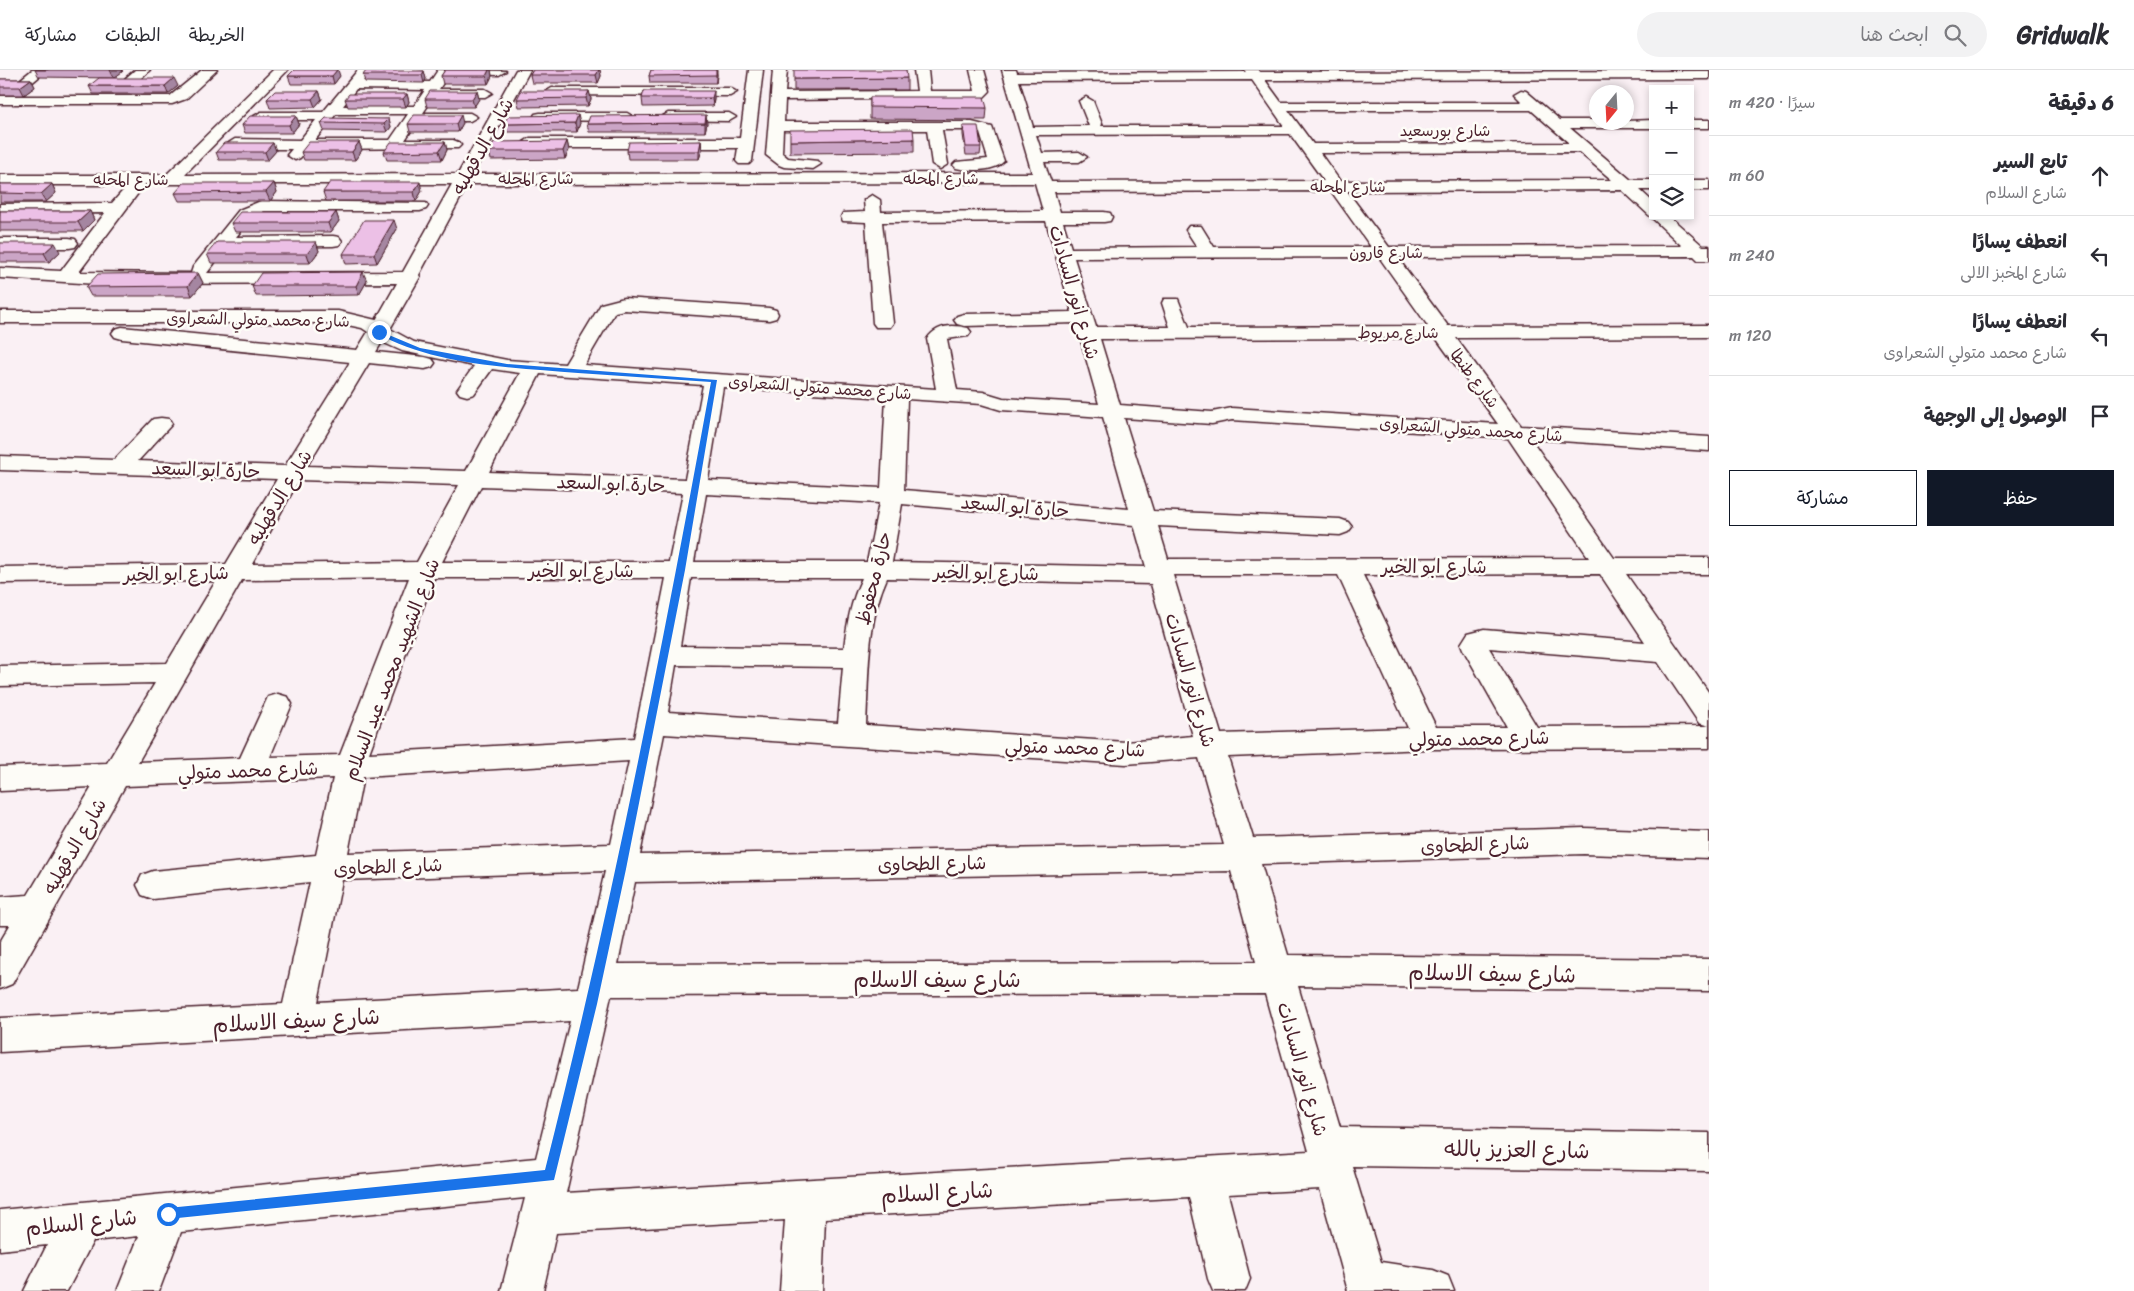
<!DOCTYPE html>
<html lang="ar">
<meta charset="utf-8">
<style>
:root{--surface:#fff;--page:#f2f2f3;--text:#2b2b33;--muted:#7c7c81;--line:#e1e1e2;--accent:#111827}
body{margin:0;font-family:Sriracha,"Playpen Sans Arabic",sans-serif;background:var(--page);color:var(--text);direction:rtl}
.controls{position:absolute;right:15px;top:15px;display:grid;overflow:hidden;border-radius:0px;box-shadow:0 2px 8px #0003}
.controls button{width:45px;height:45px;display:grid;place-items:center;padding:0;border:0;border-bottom:1px solid var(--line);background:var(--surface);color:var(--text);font:25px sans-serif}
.compass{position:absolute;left:1589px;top:15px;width:45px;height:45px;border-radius:50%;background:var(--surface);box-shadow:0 2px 8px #0003;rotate:198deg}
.stop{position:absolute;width:15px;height:15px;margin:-11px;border:4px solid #1a73e8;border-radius:50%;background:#fff}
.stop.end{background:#1a73e8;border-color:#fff;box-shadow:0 1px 5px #0008}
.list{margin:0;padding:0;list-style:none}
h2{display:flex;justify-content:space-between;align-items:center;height:65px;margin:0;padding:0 20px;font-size:21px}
h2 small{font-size:16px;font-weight:400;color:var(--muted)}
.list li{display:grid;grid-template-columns:32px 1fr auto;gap:15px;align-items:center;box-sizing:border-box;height:80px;padding:0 20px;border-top:1px solid var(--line)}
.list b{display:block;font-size:19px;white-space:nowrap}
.list p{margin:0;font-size:16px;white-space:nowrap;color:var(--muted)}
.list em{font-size:16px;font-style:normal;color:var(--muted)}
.actions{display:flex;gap:10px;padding:15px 20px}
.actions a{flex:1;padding:11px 0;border:1px solid var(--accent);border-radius:0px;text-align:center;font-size:18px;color:var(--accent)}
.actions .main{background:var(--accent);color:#fff}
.icon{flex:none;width:28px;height:28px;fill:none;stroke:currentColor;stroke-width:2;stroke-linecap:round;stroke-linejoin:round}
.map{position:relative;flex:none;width:1709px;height:1221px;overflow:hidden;direction:ltr}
header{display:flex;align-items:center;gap:30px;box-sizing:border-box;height:70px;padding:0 25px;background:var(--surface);border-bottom:1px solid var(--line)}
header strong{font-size:24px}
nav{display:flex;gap:28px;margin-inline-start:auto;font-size:18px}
.search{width:350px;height:45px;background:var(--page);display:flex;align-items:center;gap:12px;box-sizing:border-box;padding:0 18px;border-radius:28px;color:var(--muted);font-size:19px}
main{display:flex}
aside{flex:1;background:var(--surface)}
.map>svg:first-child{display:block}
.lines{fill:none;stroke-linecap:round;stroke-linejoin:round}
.minor-casing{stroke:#4a1f2b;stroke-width:3}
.minor{fill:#fdfcf7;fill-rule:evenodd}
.wall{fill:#cba5c6;stroke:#4a1f2b}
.shaded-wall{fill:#a586a1;stroke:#4a1f2b}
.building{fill:#ecc0e6;stroke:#4a1f2b}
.route{fill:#1a73e8}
.labels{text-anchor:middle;stroke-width:5;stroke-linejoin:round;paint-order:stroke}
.far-street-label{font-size:16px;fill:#4a1f2b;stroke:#fdfcf7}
.street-label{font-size:19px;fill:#4a1f2b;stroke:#fdfcf7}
.near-street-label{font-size:22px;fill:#4a1f2b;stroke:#fdfcf7}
</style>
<header>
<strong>Gridwalk</strong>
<div class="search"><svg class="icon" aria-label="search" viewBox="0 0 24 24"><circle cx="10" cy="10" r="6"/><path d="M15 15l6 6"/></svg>ابحث هنا</div>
<nav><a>الخريطة</a><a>الطبقات</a><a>مشاركة</a></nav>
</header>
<main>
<aside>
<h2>6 دقيقة<small>سيرًا · 420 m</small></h2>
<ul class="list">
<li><svg class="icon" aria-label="ahead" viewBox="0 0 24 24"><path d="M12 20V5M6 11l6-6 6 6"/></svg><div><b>تابع السير</b><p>شارع السلام</p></div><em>60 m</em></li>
<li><svg class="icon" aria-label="left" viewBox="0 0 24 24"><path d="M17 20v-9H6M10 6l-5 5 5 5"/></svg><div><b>انعطف يسارًا</b><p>شارع المخبز الالى</p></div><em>240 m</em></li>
<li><svg class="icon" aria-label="left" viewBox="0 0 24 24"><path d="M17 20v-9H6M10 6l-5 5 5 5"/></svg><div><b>انعطف يسارًا</b><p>شارع محمد متولي الشعراوى</p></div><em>120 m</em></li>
<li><svg class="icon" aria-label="arrive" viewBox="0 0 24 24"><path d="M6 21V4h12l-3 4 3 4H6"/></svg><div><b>الوصول إلى الوجهة</b></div></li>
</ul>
<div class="actions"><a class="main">حفظ</a><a>مشاركة</a></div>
</aside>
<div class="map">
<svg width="1709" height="1221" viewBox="0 0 1709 1221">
<rect width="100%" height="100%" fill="#faf0f4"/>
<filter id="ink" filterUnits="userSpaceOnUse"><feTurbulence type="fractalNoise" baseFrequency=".02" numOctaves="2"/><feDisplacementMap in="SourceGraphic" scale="10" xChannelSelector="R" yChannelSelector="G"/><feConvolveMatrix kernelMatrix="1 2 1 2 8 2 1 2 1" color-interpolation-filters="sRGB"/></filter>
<g filter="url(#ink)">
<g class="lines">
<g class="minor-casing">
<g id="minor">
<path d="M32,0H47L28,16H18L16,13Z"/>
<path d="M135,0H150L132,16H122L120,13Z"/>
<path d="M202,0H217L186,29L172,34H0V26H170Z"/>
<path d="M273,0H288L184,105L458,104L516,0H530L473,104L1032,103L1002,0H1016L1017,3L1246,2L1244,0H1258L1259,2L1709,1V9L1265,10L1281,32H1522L1514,24L1521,20L1526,21L1560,50H1596V52L1653,50V58H1570L1631,110H1653V120H1640L1653,132V146H1669L1703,176H1709V190H1698L1694,186L1397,187L1448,256L1709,255V267L1456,268L1521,356L1709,367V381L1531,369L1614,488H1709V504H1626L1709,623V656L1699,653L1658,592L1489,578L1537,657L1709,656V678L1427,679L1228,687L1253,768L1584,758L1709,762V788L1584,784L1261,794L1288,885L1709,889V921L1298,916L1340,1057L1709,1063V1101L1352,1096L1381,1192L1433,1200L1448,1206L1454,1221H1348L1320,1119L1228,1124L1250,1209L1245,1221H1213L1208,1209L1189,1127L825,1148L822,1221H780L785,1150L556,1163L543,1221H501L525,1128L181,1162L159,1221H117L139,1166L93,1171L67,1221H24L47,1175L0,1180V1140L536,1088L570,951L0,982V948L283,934L310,812L153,829L142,825L137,815L142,805L153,801L316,785L333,708L125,716L12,914L0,919V872L10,855H0V827L28,825L92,717L0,721V697L107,693L155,613L0,616V596L167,593L216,511L0,513V497L226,494L277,409L0,400V386L114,390L153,349L161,348L169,349L172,354L138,391L285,396L350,292L122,269L115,267L112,263L115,259L122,257L357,280L368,262L362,258L338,253H0V241H338L376,250L397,213L97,214L0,208V198L61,201L105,143L0,144V134L112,133L128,115H0V105H166ZM1252,10L1284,56H1101L1102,54L1093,31L1086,27L1079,31L1089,56L1033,57L1019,11ZM1288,40H1531L1569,73L1313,74ZM1290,64L1324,111L1051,112L1044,92H1079L1087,87L1079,82L1042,83L1036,65ZM1579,82L1612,110L1340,111L1320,83ZM1035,113L1043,141L881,142L880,130L872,125L864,130L865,142L843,143L841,147L843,151L866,152L873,253L876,257H890L893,253L882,152L1046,151L1072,242L964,244L957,246L954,250L957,254L964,256L1075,253L1076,263L1080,267L1099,334L1003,328L983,322L957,320L947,269L968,266L971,262L968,258C952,254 936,255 927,269L936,319L584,295L615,242L624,240L769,250L776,248L778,244L776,240L769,238L624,228L601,234L565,294L507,290L414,272L390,259L420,207L419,205L468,114ZM145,114H452L403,202L207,203L227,177L333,176L339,175L342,171L339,167L333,166L236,167L251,148L264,141H420L426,139L428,136L426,133L261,131L239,140L193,197L191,203L79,202ZM1622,120L1682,176L1389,177L1347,121ZM1331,121L1371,177H1214L1201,156H1189L1186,160L1197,177L1071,178L1063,152H1104L1110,151L1112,147L1110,143L1104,142H1060L1054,122ZM1379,187L1428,256L1189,257L1178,229H1164L1162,233L1170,257H1096L1074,188ZM1436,268L1498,354L1232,338L1212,342L1120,335L1100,269ZM382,272L402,281L474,296L457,320L460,324L467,326L474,324L492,299L520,303L466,401L307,396L369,293L425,299L432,297L435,293L432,289L425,287L376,282ZM540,304L703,315L685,409L489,402ZM723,317L886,328L881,418L708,410ZM907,329L981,334L1001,340L1103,347L1129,439L904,420ZM1124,348L1212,354L1232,350L1508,368L1589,488L1168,489L1158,456L1340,465L1348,462L1352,457L1348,452L1340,449L1153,441ZM299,410L459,415L417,492L252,494ZM481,416L683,423L669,492H442ZM706,424L879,433L867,492H694ZM902,434L1134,455L1146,497L892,492ZM1600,504L1645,572L1484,559L1468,563L1461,574L1463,579L1507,657H1436L1363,505ZM1173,505H1338L1408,658L1221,664ZM409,508L340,685L270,687L292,634L288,627L278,624L268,627L240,688L138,692L242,510ZM434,508H666L634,668L369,683ZM691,508H862C851,531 847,553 844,578L680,576ZM887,508L1151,514L1193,666L1126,672L866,655C869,606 866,554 887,508ZM676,595L843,597L838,653L668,642ZM664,664L1126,694L1199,688L1224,775L640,785ZM629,691L611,774L348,783L363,707ZM605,801L578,918L318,932L342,810ZM1231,801L1256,892L618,894L635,812ZM1265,924L1309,1081L566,1123L611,926Z"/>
<path d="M358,0H372L363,11L430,12L438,0L506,1L499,5L449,4L439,19H485L492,23L485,27H441L435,25L423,43H470L477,47L470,51H425L419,49L405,70H453L458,72L461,75L458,78L308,79L300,88L295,90L287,85L292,79H235L227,74L235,69L300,70L316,50H261L254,46L261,42H323ZM356,19L425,20L414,36H343ZM336,44H408L390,70H315Z"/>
<path d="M749,0H763L752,91L749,94H739L736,91L738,78H530L522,73L530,68H740Z"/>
<path d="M773,0H787L785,22L917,21L914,0H928L930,21H975L970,0H984L990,21L983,28L785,30L784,52H972L992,57L1004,91C995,102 968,101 956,98L953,95L956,92L988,89L980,63L972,60H942L948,94L940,99L932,94L927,60H783L782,83L788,88L818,91L821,94L813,99L784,97L779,95L766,85Z"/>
<path d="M552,18H730L737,22L730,26L547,25L545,22Z"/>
<path d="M540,43H627L634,47L627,51L535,50L533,47L535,44Z"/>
<path d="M668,43H729L736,47L729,51L663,50L661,47Z"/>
<rect x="1690" y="50" width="19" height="8"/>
<rect x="1690" y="110" width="19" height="10"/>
<path d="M0,168H69L75,169L78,173L75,177L69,178H0Z"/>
</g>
</g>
<use href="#minor" class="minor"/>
</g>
<g class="wall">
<path d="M35,0H122L123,1L114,8L39,7Z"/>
<path d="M445,0H491L492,6L488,14H443L441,6Z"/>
<path d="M533,0H600L601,6L598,13H532L530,5Z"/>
<path d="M651,0H717V5L716,13H650L649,6Z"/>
<path d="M424,1L426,9L424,13L365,12L363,5Z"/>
<path d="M288,6H340L334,14H291Z"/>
<path d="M907,8V20H794V9Z"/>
<path d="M0,9H31L35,17L24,25H0Z"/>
<path d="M89,16H178L168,24H93Z"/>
<path d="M319,21L322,29L315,37L270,38L267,29Z"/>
<path d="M477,21L479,29L474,37H427L425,29Z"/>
<path d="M589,21L591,29L588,36L519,37L517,29Z"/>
<path d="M644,21L714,29L713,36L643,37L642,28Z"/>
<path d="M407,24L409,32L406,37H348L345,29Z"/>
<path d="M870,27L987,38L986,50L870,49Z"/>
<path d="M296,46L299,54L292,63H245L242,55Z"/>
<path d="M389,49L391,57L387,62L324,61L321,53Z"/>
<path d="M463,53L458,62H410L408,54Z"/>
<path d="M580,53L577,62H506L504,54Z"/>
<path d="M707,53L705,62H589L587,54Z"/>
<path d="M963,56L981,77L980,85H966L963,65Z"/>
<path d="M914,69V82L790,83V71Z"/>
<path d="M567,71L569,80L565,89L491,90L489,81Z"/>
<path d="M701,71L702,80L699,89H628L627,81Z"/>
<path d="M359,72L362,80L355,90H304L301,82Z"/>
<path d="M445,72L447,80L442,90H387L384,82Z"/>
<path d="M273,73L276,81L268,90H219L216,82Z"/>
<path d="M274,113L277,122L270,131H179L175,123Z"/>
<path d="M0,114H52L56,123L46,132H0Z"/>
<path d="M422,121L416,131H326L323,122Z"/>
<path d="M0,141H90L94,150L83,161H0Z"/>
<path d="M336,142L339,151L331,162H235L231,153Z"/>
<path d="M397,159L377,193L346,194L343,184Z"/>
<path d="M316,172L319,181L310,193H211L207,184Z"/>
<path d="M0,173L60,182L49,192H0Z"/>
<path d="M198,203L203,213L192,226H91L86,217Z"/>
<path d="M367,211L359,225L256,226L252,216Z"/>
</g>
<g class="shaded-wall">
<path d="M110,0H122L123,1L114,8Z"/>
<path d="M337,0H338L340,6L334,14L332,6Z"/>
<path d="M489,0H491L492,6L488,14L486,6Z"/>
<path d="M599,0H600L601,6L598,13L596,5Z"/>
<path d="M716,0L717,5L716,13Z"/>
<path d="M424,1L426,9L424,13L422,5Z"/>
<path d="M174,8L178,16L168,24L165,16Z"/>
<path d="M31,9L35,17L24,25L20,17Z"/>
<path d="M319,21L322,29L315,37L312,29Z"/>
<path d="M477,21L479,29L474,37L472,29Z"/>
<path d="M589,21L591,29L588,36L586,28Z"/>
<path d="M714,21V29L713,36L712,28Z"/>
<path d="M407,24L409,32L406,37L403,29Z"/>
<path d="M461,45L463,53L458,62L456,54Z"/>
<path d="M578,45L580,53L577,62L575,53Z"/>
<path d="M706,45L707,53L705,62V53Z"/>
<path d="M296,46L299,54L292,63L289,55Z"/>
<path d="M389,49L391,57L387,62L384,54Z"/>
<path d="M567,71L569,80L565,89L563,81Z"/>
<path d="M701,71L702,80L699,89V81Z"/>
<path d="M359,72L362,80L355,90L352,82Z"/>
<path d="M445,72L447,80L442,90L439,81Z"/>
<path d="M273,73L276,81L268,90L265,82Z"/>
<path d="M420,112L422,121L416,131L414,122Z"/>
<path d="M274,113L277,122L270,131L266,122Z"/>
<path d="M52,114L56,123L46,132L41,124Z"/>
<path d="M90,141L94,150L83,161L78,152Z"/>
<path d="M336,142L339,151L331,162L328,153Z"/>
<path d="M394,150L397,159L377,193L374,184Z"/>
<path d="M316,172L319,181L310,193L307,184Z"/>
<path d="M55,173L60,182L49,192L44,183Z"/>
<path d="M363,202L367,211L359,225L356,216Z"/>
<path d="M198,203L203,213L192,226L188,216Z"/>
</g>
<g class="building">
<path d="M294,0H337L332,6H288Z"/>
<path d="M445,0H489L486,6H441Z"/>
<path d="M533,0H599L596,5H530Z"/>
<path d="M651,0H716V5L649,6Z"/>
<path d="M794,0H906L907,8L794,9Z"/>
<path d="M366,1H424L422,5H363Z"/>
<path d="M99,8H174L165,16H89Z"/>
<path d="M0,9H31L20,17H0Z"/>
<path d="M275,21H319L312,29H267Z"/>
<path d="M430,21H477L472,29H425Z"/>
<path d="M521,21H589L586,28L517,29Z"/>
<path d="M644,21H714L712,28H642Z"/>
<path d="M349,24H407L403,29H345Z"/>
<path d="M870,27H984L987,38L870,37Z"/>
<path d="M414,45H461L456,54H408Z"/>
<path d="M578,45L575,53L504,54L508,46Z"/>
<path d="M706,45L705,53L587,54L590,46Z"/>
<path d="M250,46H296L289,55H242Z"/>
<path d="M326,48L389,49L384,54L321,53Z"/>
<path d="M963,56H978L981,77H966Z"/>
<path d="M913,59L914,69L790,71V60Z"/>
<path d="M567,71L563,81H489L494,72Z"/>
<path d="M701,71L699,81H627L629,72Z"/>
<path d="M309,72H359L352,82H301Z"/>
<path d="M391,72H445L439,81L384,82Z"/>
<path d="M224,73H273L265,82H216Z"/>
<path d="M330,112H420L414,122H323Z"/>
<path d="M184,113H274L266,122L175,123Z"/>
<path d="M0,114H52L41,124L0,123Z"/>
<path d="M0,141H90L78,152H0Z"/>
<path d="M240,142H336L328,153H231Z"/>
<path d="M364,150H394L374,184H343Z"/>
<path d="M217,172H316L307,184H207Z"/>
<path d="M0,173H55L44,183H0Z"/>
<path d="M363,202L356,216H252L261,203Z"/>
<path d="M198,203L188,216L86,217L98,204Z"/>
</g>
</g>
<path class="route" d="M377,260L420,278L507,294L717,310L685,500L626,799L597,934L554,1110L168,1149L162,1144L168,1138L545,1100C611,840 663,576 711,312C666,309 622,306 578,303C514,298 432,295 377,263Z"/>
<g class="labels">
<g class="far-street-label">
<text x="1445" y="66">شارع بورسعيد</text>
<text x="536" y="114">شارع المحله</text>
<text x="941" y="114">شارع المحله</text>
<text x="131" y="115">شارع المحله</text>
<text x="1348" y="122">شارع المحله</text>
<text x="1386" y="188">شارع قارون</text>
<text transform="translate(258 249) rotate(1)" y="6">شارع محمد متولي الشعراوى</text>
<text x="1398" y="268">شارع مريوط</text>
<text transform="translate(1475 308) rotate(53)" y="6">شارع طنطا</text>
<text transform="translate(820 317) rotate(4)" y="6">شارع محمد متولي الشعراوى</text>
<text transform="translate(1471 359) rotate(4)" y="6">شارع محمد متولي الشعراوى</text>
</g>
<g class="street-label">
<text transform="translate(482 76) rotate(-61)" y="7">شارع الدقهليه</text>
<text transform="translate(1075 222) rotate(74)" y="7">شارع انور السادات</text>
<text transform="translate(206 399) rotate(2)" y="7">حارة ابو السعد</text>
<text transform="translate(611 413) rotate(2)" y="7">حارة ابو السعد</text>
<text transform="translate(279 427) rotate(-59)" y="7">شارع الدقهليه</text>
<text transform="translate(1015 436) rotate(5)" y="7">حارة ابو السعد</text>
<text x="1434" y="503">شارع ابو الخير</text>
<text x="581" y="507">شارع ابو الخير</text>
<text transform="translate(986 502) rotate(1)" y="7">شارع ابو الخير</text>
<text transform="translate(176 503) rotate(-1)" y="7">شارع ابو الخير</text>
<text transform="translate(873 508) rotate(-76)" y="7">حارة محفوظ</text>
<text transform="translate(391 599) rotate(-69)" y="7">شارع الشهيد محمد عبد السلام</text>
<text transform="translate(1191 610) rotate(74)" y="7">شارع انور السادات</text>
<text transform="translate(1479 668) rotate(-1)" y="7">شارع محمد متولي</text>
<text transform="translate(1075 677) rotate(2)" y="7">شارع محمد متولي</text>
<text transform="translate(248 700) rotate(-2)" y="7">شارع محمد متولي</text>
<text transform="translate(1475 774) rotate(-2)" y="7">شارع الطحاوى</text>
<text transform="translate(74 776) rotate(-60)" y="7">شارع الدقهليه</text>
<text transform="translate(932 793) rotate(-1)" y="7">شارع الطحاوى</text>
<text transform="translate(388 796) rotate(-2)" y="7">شارع الطحاوى</text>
<text transform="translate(1303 999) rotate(74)" y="7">شارع انور السادات</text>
</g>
<g class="near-street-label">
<text transform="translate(1492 903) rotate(1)" y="8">شارع سيف الاسلام</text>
<text x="937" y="917">شارع سيف الاسلام</text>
<text transform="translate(296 950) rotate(-3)" y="8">شارع سيف الاسلام</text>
<text transform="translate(1517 1079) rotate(1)" y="8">شارع العزيز بالله</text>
<text transform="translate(937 1122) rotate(-3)" y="8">شارع السلام</text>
<text transform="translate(81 1152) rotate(-6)" y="8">شارع السلام</text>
</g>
</g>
</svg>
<div class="controls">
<button>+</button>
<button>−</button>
<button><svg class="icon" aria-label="layers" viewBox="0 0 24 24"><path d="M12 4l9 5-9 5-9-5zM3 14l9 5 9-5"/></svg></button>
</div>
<svg class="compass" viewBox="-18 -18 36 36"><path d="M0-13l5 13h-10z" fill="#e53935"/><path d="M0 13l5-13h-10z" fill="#7c7c81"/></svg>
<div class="stop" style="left:168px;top:1144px"></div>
<div class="stop end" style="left:379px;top:262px"></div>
</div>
</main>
